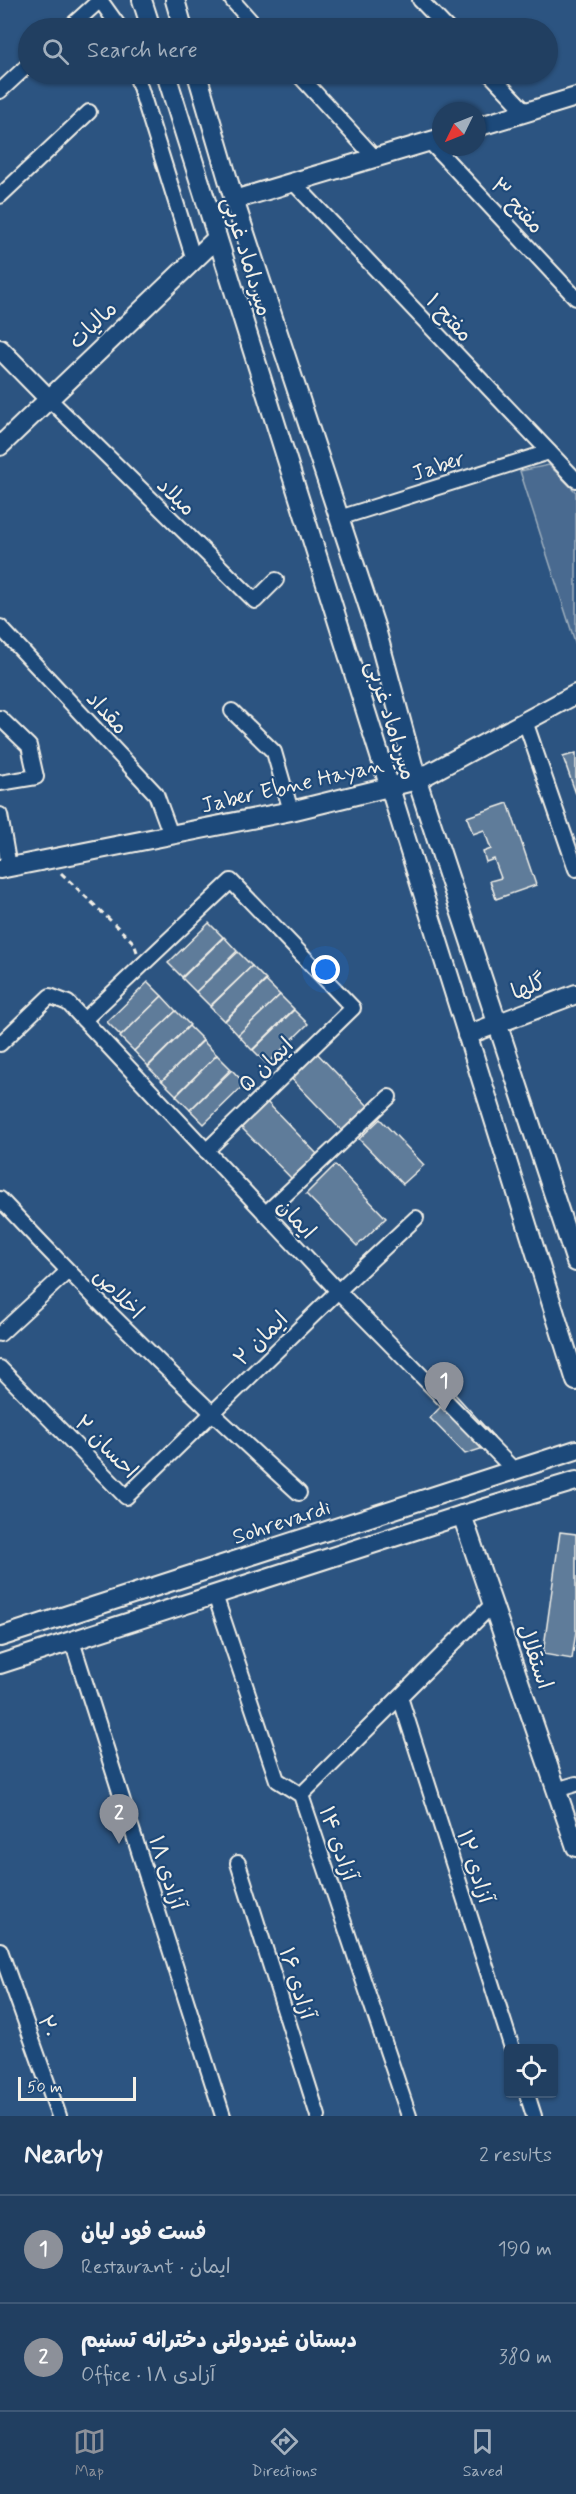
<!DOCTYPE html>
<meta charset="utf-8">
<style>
:root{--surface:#213f61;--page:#2d4a6a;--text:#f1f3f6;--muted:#a2afbd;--line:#3e5876;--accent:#8c9099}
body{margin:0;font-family:Mynerve,"Playpen Sans Arabic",sans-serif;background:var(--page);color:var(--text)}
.controls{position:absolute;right:18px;bottom:18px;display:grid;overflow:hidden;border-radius:6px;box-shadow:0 2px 4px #0004}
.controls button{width:54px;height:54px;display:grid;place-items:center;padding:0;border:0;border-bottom:2px solid var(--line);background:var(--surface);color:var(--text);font:30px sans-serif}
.compass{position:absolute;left:432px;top:102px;width:54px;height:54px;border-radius:50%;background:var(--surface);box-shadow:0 2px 4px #0004;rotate:227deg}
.scale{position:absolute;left:18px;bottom:15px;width:118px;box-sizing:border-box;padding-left:6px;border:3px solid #f4f1e8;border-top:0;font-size:16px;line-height:21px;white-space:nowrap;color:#f4f1e8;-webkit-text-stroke:4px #1f4a7a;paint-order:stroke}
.you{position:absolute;left:326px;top:970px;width:21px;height:21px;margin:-15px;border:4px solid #fff;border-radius:50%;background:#1a73e8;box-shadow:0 0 0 9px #1a73e833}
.badge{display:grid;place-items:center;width:39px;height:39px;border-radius:50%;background:var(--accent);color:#fff;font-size:20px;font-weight:700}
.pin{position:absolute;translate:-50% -50px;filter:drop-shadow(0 2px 3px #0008)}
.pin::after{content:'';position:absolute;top:32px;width:21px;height:18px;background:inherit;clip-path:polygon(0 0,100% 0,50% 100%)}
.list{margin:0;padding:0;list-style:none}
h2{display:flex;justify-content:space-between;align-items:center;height:78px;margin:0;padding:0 24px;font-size:26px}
h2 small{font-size:20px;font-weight:400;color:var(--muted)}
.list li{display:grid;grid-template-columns:39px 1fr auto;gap:18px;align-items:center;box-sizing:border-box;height:108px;padding:0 24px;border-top:2px solid var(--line)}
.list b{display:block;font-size:22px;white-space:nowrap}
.list p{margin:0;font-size:20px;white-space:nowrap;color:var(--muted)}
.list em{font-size:20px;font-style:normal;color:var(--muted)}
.icon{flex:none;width:33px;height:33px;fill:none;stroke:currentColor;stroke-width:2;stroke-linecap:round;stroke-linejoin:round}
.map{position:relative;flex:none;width:576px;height:2116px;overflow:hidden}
.search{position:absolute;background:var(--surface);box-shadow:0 2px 4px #0004;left:18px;right:18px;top:18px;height:66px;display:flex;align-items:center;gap:15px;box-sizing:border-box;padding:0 21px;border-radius:33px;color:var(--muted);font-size:22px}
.sheet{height:294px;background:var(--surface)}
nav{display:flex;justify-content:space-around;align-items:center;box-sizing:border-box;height:84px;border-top:2px solid var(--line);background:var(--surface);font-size:16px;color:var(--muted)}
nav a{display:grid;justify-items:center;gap:3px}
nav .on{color:var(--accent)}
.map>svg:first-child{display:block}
.green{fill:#496b90;stroke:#9eaebc;stroke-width:1.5}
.building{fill:#5e7b9a;stroke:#f4f1e8;stroke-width:1.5}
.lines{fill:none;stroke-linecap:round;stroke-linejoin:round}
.street-casing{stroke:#f4f1e8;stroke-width:18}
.secondary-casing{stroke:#f4f1e8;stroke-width:22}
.path{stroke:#f4f1e8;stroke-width:3;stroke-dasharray:6 4.5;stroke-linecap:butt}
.street{stroke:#1f4a7a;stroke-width:14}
.secondary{stroke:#1f4a7a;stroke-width:18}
.labels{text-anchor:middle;stroke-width:4.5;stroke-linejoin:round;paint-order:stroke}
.street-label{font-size:22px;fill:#f4f1e8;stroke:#1f4a7a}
</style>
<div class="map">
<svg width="576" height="2116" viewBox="0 0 576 2116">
<rect width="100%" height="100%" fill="#2c5481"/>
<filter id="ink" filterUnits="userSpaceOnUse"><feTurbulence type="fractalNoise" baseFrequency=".0167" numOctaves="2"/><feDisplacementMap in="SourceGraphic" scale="12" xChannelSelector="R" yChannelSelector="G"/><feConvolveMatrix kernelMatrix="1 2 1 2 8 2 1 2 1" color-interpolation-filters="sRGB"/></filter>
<g filter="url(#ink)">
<path class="green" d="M549,465L576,492V645L520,471Z"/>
<g class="building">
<path d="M576,753V794L563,757Z"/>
<path d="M508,803L536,885L496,899L490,881L501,878L494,859L486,862L483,852L491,849L484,830L473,834L467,817Z"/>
<path d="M209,923L223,937L182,977L168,963Z"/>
<path d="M224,937L237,951L196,992L182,978Z"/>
<path d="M238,952L252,966L210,1006L196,992Z"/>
<path d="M252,966L266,980L224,1021L210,1007Z"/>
<path d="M266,981L280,995L238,1035L225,1021Z"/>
<path d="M148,982L162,996L121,1036L107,1022Z"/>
<path d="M280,995L294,1009L252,1050L238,1035Z"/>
<path d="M162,996L176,1011L134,1051L120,1037Z"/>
<path d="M294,1010L308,1024L267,1064L253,1050Z"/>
<path d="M176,1011L190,1025L148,1066L134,1051Z"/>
<path d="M189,1026L203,1040L162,1081L148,1067Z"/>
<path d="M203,1041L217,1055L176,1095L162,1081Z"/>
<path d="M314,1050L368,1106L342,1131L288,1075Z"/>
<path d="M217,1055L231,1069L190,1110L176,1096Z"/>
<path d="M232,1070L245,1084L204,1124L190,1110Z"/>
<path d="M264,1099L317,1154L292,1179L238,1124Z"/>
<path d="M380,1119L424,1165L403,1184L359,1139Z"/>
<path d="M335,1165L386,1218L357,1246L306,1194Z"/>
<path d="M454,1393L494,1437L490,1446L465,1454L430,1418Z"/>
<path d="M560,1532L576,1534V1631L572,1659L543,1654Z"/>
</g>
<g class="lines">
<g class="street-casing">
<g id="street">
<path d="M100,0L120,28"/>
<path d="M232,0L257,28"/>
<path d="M420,0L447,28"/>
<path d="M69,28L100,0"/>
<path d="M136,74L194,260"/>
<path d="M298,74L375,158"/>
<path d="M490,74L527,113"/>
<path d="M0,91L28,65"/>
<path d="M430,142L576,298"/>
<path d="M293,182L576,480"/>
<path d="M0,196L89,112"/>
<path d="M49,399L255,601L276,580"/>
<path d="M339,518L549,452"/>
<path d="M0,627L156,794L171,835"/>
<path d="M232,711L274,752L291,811"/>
<path d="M0,718L29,746L36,777L0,783"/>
<path d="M525,721L576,869"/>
<path d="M0,815L9,867"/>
<path d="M84,1020L231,881L353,1008L206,1151"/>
<path d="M0,1044L50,996L68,1003L338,1291L514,1470"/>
<path d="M0,1199C95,1301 195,1399 299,1493"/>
<path d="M265,1214L389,1097"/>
<path d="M0,1334L67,1272"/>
<path d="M0,1368L126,1497L338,1291L416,1218"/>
<path d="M215,1595L277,1780L301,1795L409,2116"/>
<path d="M72,1641L223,2116"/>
<path d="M400,1697L512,2048"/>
<path d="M556,1790L576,1784"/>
<path d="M301,1795L492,1605"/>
<path d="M238,1863L318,2116"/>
<path d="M0,1950L59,2116"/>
<path d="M527,2094L534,2116"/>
</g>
</g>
<g class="secondary-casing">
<g id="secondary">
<path d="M142,0L151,28"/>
<path d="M175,0L183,28"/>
<path d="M166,74L576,1381"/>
<path d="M197,74L234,200L376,629L417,780L576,1262"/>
<path d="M477,127L576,97"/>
<path d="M234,200L441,138"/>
<path d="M0,349L49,399"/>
<path d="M0,446L217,238"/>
<path d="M0,869L291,811L417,780L576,694"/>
<path d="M467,1035L576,994"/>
<path d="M462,1515L576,1847"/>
<path d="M0,1637L576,1450"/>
<path d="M0,1664L462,1515L576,1481"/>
</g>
</g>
<path class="path" d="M61,873L134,943L137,952"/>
<use href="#street" class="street"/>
<use href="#secondary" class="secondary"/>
</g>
</g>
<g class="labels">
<g class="street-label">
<text transform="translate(518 205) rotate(47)" y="8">مفتح ۳</text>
<text transform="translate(248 256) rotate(73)" y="8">میرداماد غربی</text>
<text transform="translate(450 317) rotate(47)" y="8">مفتح ۱</text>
<text transform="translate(92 324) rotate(-44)" y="8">مالیات</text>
<text transform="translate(438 465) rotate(-18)" y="8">Jaber</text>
<text transform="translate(177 496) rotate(44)" y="8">میلاد</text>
<text transform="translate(108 712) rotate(47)" y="8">مقداد</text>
<text transform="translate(392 720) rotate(73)" y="8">میرداماد غربی</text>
<text transform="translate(292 784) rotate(-13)" y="8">Jaber Ebne Hayan</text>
<text transform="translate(528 986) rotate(-21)" y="8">گلها</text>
<text transform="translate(265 1064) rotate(-44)" y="8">ایمان ۵</text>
<text transform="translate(297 1218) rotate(47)" y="8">ایمان</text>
<text transform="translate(119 1293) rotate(45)" y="8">اخلاص</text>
<text transform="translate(260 1338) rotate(-45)" y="8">ایمان ۲</text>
<text transform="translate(107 1446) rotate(45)" y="8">احسان ۲</text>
<text transform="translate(281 1521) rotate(-18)" y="8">Sohrevardi</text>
<text transform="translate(536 1656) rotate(71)" y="8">استقلال</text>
<text transform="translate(339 1843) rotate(71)" y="8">آزادی ۱۴</text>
<text transform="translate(476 1866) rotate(72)" y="8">آزادی ۱۲</text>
<text transform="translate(168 1872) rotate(72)" y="8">آزادی ۱۸</text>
<text transform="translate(298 1983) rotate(72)" y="8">آزادی ۱۶</text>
<text transform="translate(49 2026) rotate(70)" y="8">۲۰</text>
</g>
</g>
</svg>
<div class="controls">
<button><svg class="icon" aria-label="locate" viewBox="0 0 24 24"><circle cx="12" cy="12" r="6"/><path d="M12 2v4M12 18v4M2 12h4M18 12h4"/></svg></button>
</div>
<svg class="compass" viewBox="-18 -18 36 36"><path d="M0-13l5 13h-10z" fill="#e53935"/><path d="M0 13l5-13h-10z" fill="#a2afbd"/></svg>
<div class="scale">50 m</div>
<div class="you"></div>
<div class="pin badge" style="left:444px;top:1412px">1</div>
<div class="pin badge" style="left:119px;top:1844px">2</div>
<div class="search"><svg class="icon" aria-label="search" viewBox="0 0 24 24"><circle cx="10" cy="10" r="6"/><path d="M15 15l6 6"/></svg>Search here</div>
</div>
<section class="sheet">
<h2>Nearby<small>2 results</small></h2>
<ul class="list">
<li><span class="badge">1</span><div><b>فست فود لیان</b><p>Restaurant · ایمان</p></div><em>190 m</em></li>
<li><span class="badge">2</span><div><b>دبستان غیردولتی دخترانه تسنیم</b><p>Office · آزادی ۱۸</p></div><em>380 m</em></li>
</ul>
</section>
<nav>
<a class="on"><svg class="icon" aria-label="map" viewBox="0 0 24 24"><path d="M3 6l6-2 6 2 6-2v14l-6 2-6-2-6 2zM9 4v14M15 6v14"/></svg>Map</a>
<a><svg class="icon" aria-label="directions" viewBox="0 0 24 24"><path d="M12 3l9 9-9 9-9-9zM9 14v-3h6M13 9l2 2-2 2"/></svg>Directions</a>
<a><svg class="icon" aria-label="saved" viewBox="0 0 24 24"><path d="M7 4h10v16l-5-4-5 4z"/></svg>Saved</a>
</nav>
